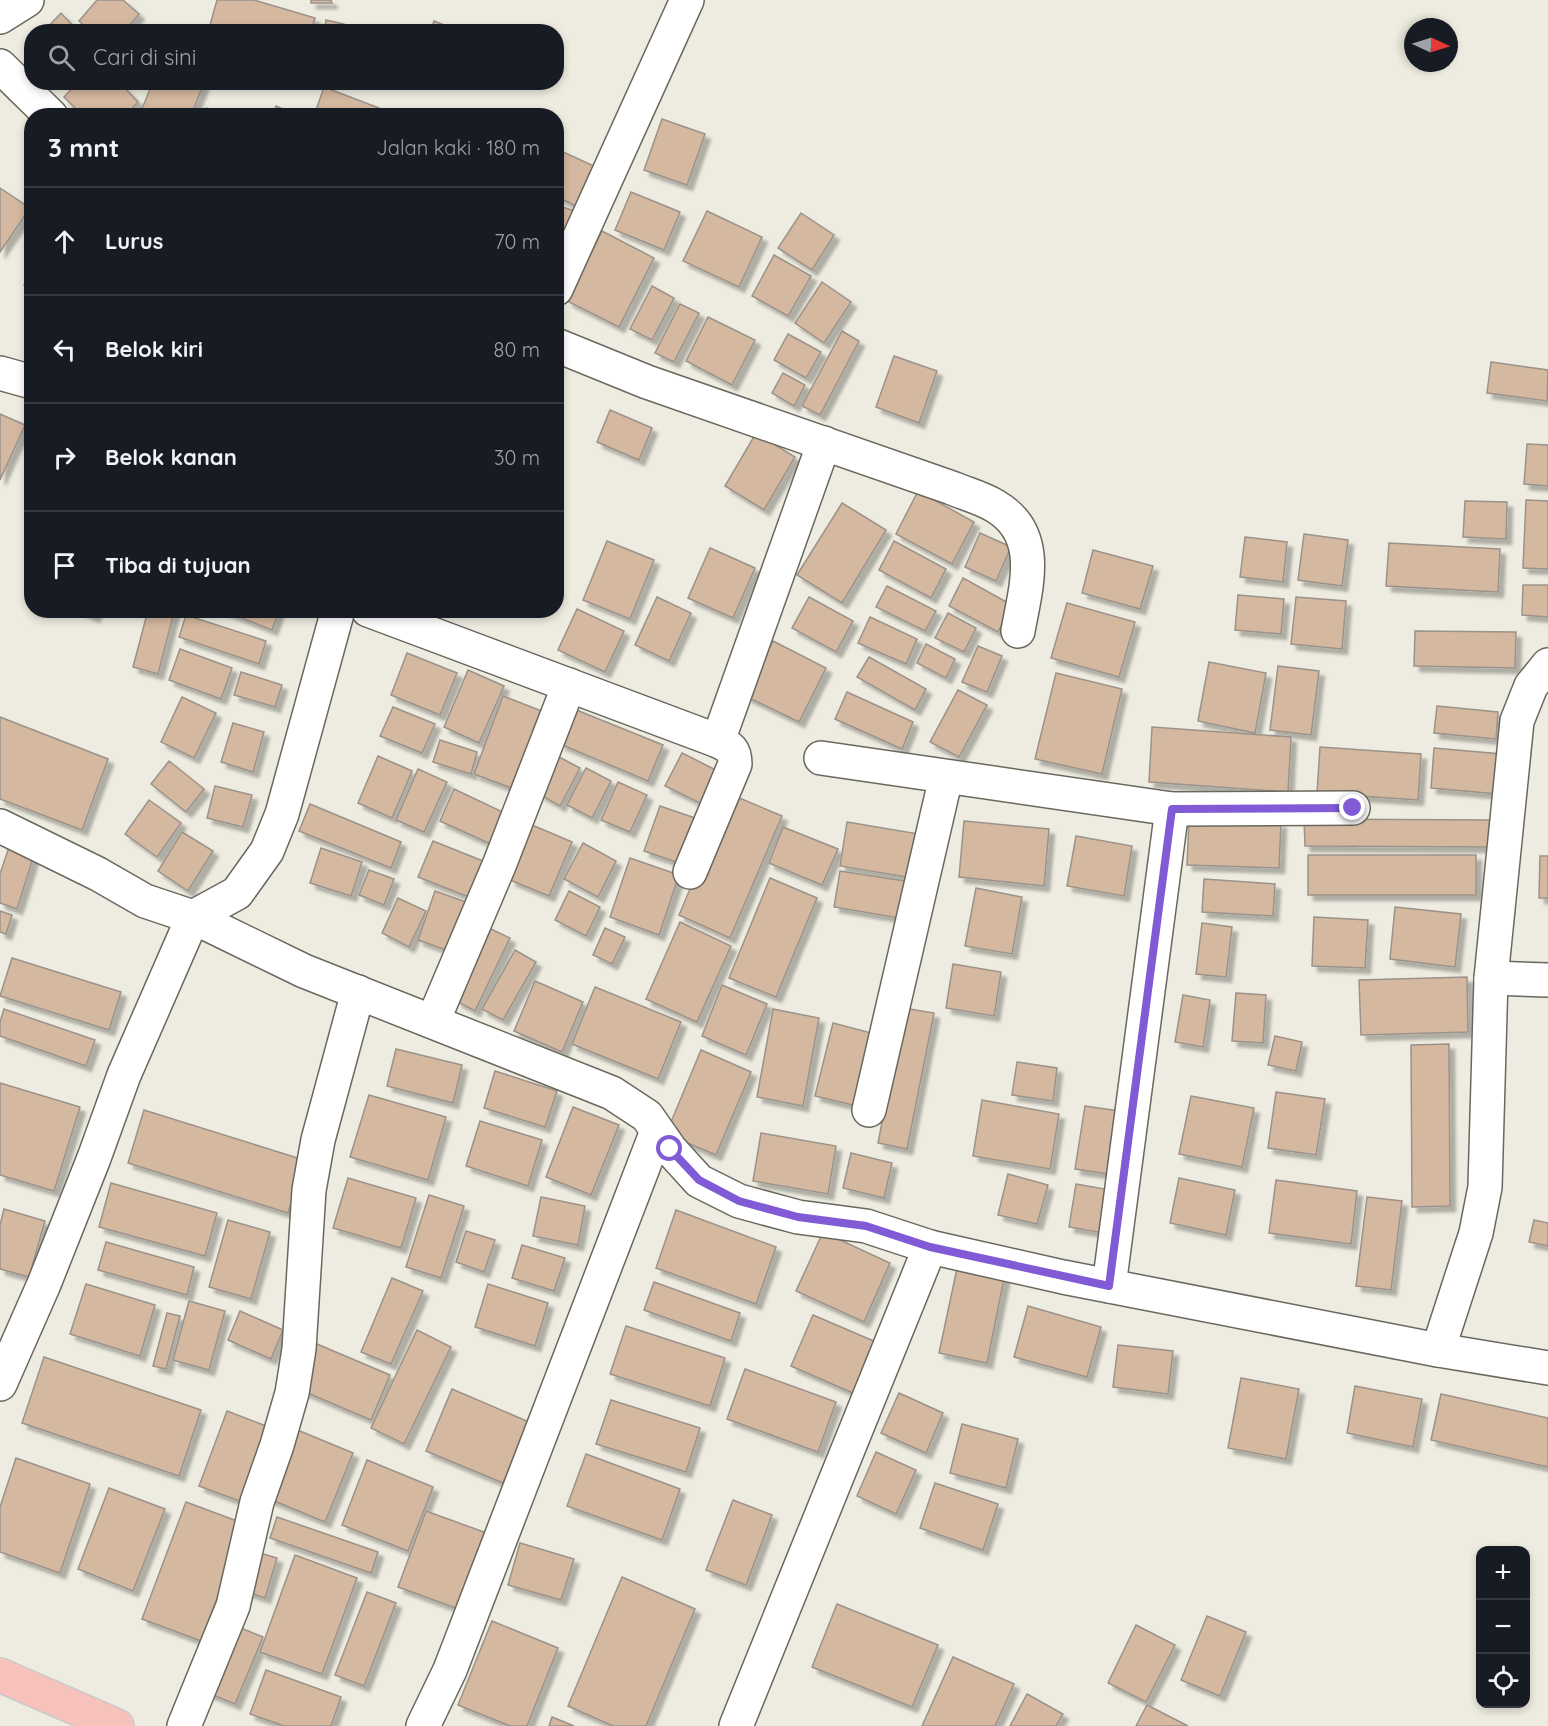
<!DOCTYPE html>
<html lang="id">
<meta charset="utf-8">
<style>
:root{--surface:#171b24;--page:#242831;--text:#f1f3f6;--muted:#9ea1a6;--line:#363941}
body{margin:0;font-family:Quicksand,sans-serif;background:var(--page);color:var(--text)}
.controls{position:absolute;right:18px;bottom:18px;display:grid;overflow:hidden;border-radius:12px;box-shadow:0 3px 9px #0003}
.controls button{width:54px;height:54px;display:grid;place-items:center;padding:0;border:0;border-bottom:2px solid var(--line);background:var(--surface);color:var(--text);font:30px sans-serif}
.compass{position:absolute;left:1404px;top:18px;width:54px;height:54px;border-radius:50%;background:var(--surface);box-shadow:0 3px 9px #0003;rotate:94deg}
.stop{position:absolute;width:18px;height:18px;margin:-14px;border:4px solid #815bd6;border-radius:50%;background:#fff}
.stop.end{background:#815bd6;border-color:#fff;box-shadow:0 2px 6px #0008}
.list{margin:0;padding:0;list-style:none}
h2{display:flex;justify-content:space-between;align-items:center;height:78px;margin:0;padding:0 24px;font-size:26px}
h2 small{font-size:20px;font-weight:400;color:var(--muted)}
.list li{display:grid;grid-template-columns:39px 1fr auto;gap:18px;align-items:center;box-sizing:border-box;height:108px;padding:0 24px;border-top:2px solid var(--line)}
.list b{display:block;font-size:22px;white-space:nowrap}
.list em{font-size:20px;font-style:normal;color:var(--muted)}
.icon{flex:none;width:33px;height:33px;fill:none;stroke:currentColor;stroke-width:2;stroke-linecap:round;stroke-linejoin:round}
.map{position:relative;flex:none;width:1548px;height:1726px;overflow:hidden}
.search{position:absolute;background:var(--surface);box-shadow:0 3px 9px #0003;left:24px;top:24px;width:540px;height:66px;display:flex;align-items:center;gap:15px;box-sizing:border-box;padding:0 21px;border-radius:24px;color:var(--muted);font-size:22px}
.panel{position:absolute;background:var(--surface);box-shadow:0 3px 9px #0003;left:24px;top:108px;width:540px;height:510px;border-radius:24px}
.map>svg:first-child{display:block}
.building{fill:#d5b8a0;stroke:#9b928a;stroke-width:1.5;filter:url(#shadow)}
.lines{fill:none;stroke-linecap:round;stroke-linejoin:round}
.minor-casing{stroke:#6a685e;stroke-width:36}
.major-casing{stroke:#cacac9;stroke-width:36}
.minor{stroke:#fff;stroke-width:33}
.major{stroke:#f7c1bc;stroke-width:33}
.route{stroke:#815bd6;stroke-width:8}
</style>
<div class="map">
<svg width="1548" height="1726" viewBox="0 0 1548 1726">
<defs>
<filter id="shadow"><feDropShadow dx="5.5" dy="5.5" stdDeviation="1.5" flood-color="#0004"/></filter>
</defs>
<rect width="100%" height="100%" fill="#eeece0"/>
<g class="building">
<path d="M97,0H123L139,14L124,32H91L79,21Z"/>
<path d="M217,0H254L315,18L311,32H208Z"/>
<path d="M311,0H331L332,3H311Z"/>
<path d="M61,13L79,32H43Z"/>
<path d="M326,20L344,24L342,32H324Z"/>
<path d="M434,21L462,32H430Z"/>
<path d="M78,82H119L138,102L125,116H83L64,97Z"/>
<path d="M153,82H204L191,116H139Z"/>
<path d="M324,87L379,108L377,116H314Z"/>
<path d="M276,106L298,116H272Z"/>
<path d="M206,108L226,116H204Z"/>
<path d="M662,119L705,134L687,185L644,170Z"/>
<path d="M561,151L594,166L576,206L556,196V162Z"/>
<path d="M0,188L30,208L0,252Z"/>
<path d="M631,192L680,212L664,250L615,230Z"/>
<path d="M556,205L575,211L556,250Z"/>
<path d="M707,211L762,237L739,287L683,261Z"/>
<path d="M801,213L834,235L812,270L778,248Z"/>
<path d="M602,231L654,258L619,327L567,301Z"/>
<path d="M774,255L811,276L788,316L752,296Z"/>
<path d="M32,271V289L24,285Z"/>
<path d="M822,282L851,302L824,343L795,323Z"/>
<path d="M652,286L674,298L652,340L630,329Z"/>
<path d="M680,304L699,313L674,362L655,353Z"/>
<path d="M708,317L755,340L732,385L686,361Z"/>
<path d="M842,331L859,341L820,415L802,406Z"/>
<path d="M788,334L821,352L806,378L774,360Z"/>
<path d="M894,356L937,371L919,423L876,407Z"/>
<path d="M1491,362L1548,370L1547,401L1487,393Z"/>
<path d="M783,373L805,385L794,406L772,393Z"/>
<path d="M610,410L652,428L639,460L597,442Z"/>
<path d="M0,414L25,425L0,480Z"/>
<path d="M756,433L795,457L764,510L725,486Z"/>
<path d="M1527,444L1548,445V486L1524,484Z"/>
<path d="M918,491L974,522L952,564L896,534Z"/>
<path d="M1526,500L1548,501V569L1523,568Z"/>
<path d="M1465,501L1507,502L1506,539L1463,537Z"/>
<path d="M842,503L886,530L842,603L797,575Z"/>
<path d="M980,533L1011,547L996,581L965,567Z"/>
<path d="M1304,534L1348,540L1342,586L1298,580Z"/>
<path d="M1245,537L1287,542L1283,582L1240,577Z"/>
<path d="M607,541L654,560L630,619L583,600Z"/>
<path d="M894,541L946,569L931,598L879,570Z"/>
<path d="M1389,543L1500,549L1498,592L1386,586Z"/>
<path d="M710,548L755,568L733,618L688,598Z"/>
<path d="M1093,550L1153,566L1140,609L1082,593Z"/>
<path d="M963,578L1012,605L998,632L949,606Z"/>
<path d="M1523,585H1548V617L1522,615Z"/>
<path d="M887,586L936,611L925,631L876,607Z"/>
<path d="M1238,595L1284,599L1281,634L1235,630Z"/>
<path d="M657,597L691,613L669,661L635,645Z"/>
<path d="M809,597L853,621L836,652L792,628Z"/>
<path d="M1296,597L1346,601L1342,649L1291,644Z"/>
<path d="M1067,603L1135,622L1119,677L1051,658Z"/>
<path d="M577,609L624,631L605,672L558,650Z"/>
<path d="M79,610H97L94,617Z"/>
<path d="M148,610L174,612L158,674L133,667Z"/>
<path d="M222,610H279L272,630Z"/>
<path d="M948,613L976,628L964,652L935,638Z"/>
<path d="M186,615L266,641L259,664L179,637Z"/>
<path d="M870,617L917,639L906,664L858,643Z"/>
<path d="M1415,631L1516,632L1515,668L1414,666Z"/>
<path d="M773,641L826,668L799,722L745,696Z"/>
<path d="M926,644L955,659L946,678L917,663Z"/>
<path d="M978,646L1002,656L987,692L962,682Z"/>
<path d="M180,649L232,668L221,699L169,680Z"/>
<path d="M407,653L457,673L440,715L391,695Z"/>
<path d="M869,657L926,689L915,710L857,677Z"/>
<path d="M1209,662L1266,673L1255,733L1198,721Z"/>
<path d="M1278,666L1319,671L1311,735L1270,730Z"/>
<path d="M468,670L504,686L479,743L444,727Z"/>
<path d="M241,672L282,685L275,707L234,695Z"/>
<path d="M1056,673L1122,689L1102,774L1035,759Z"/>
<path d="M958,690L987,705L959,757L930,742Z"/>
<path d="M847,692L913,722L902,749L835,719Z"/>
<path d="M503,696L544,712L514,789L474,774Z"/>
<path d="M182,697L216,713L194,758L161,742Z"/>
<path d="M1437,706L1498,712L1496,739L1434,733Z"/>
<path d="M393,707L435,724L422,753L380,736Z"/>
<path d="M574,709L663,745L648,781L560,744Z"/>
<path d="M0,717L108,759L82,830L0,799Z"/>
<path d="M233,723L264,732L253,772L221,762Z"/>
<path d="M1152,727L1291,737L1288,792L1149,782Z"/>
<path d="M440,740L477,752L471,774L433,762Z"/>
<path d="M1320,747L1421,754L1418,800L1317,793Z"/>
<path d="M1434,748L1502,754L1498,794L1431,788Z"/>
<path d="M682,753L718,771L702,804L665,786Z"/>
<path d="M378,756L412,771L392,818L358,803Z"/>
<path d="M559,757L580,768L560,806L539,794Z"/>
<path d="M169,761L204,789L186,812L151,784Z"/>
<path d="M586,768L611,781L592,818L567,805Z"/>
<path d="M418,769L447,782L424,832L396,820Z"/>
<path d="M618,782L647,795L630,832L601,820Z"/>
<path d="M215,786L252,795L243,827L207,818Z"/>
<path d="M454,789L509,815L495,846L440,821Z"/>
<path d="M730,794L782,816L730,938L679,915Z"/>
<path d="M149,800L181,823L157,857L125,834Z"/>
<path d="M310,804L401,842L391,868L299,831Z"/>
<path d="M660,806L698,819L682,864L644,851Z"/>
<path d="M1304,819L1491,820L1490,847L1305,846Z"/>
<path d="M1189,820L1281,823L1279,868L1187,865Z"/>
<path d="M964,821L1049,829L1044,886L959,877Z"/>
<path d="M847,822L925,835L918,879L840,866Z"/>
<path d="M532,825L572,842L549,896L510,880Z"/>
<path d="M783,827L838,849L822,885L769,863Z"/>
<path d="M182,832L213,851L188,891L158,871Z"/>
<path d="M1076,836L1132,846L1124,896L1067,886Z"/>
<path d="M433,841L493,865L479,901L418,877Z"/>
<path d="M583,843L616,861L598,897L564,879Z"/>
<path d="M9,847L34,855L17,909L0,903V874Z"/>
<path d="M321,848L362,862L351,896L310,883Z"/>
<rect x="1308" y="855" width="168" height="40"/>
<path d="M1540,856H1548V898H1539Z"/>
<path d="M630,858L679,875L659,935L610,917Z"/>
<path d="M369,870L394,879L384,905L359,895Z"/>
<path d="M840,871L911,882L905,919L834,907Z"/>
<path d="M770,878L817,898L776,997L729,978Z"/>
<path d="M1204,879L1275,884L1273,916L1202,912Z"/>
<path d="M976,888L1022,897L1012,954L965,946Z"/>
<path d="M435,891L466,902L449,951L418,940Z"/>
<path d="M569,891L600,907L586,936L555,920Z"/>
<path d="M398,898L426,911L409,947L382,933Z"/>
<path d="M1395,907L1461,914L1455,967L1390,959Z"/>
<path d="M0,911L12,915L6,934L0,932Z"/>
<path d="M1314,917L1368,920L1365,968L1312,966Z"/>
<path d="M680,922L731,946L697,1022L646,999Z"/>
<path d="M1202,923L1232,927L1226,977L1196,974Z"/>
<path d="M605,928L625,937L612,964L593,955Z"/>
<path d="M491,929L510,938L475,1011L456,1001Z"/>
<path d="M515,950L536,962L503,1020L482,1009Z"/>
<path d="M12,958L121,992L109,1030L0,996Z"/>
<path d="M953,964L1001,972L994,1016L946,1008Z"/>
<path d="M1467,977L1468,1032L1361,1035L1359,980Z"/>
<path d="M535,981L583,1002L562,1052L514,1031Z"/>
<path d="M722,985L767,1004L746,1055L702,1036Z"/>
<path d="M595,987L681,1022L658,1079L572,1044Z"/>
<path d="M1236,993L1266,995L1263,1043L1232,1041Z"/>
<path d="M1183,995L1210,1000L1203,1047L1175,1042Z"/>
<path d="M904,1008L934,1013L907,1149L878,1143Z"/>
<path d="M4,1009L95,1040L86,1066L0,1036V1022Z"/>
<path d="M773,1009L819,1018L803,1106L757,1097Z"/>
<path d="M833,1023L875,1034L857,1106L815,1096Z"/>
<path d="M1275,1036L1302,1042L1296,1071L1268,1065Z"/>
<path d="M1449,1044L1450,1206L1412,1207L1411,1045Z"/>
<path d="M396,1049L462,1065L453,1103L387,1086Z"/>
<path d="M701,1050L751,1072L716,1155L666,1134Z"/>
<path d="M1017,1062L1057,1068L1053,1101L1012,1095Z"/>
<path d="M495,1071L557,1091L545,1127L484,1108Z"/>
<path d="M0,1083L80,1107L54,1191L0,1175Z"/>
<path d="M1276,1092L1325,1099L1316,1155L1268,1148Z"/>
<path d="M369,1095L446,1117L428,1180L350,1157Z"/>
<path d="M1191,1096L1254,1108L1242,1167L1179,1154Z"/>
<path d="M982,1100L1059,1114L1050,1169L973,1156Z"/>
<path d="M1085,1106L1126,1112L1116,1175L1075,1169Z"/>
<path d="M573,1107L619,1125L591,1195L546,1177Z"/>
<path d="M144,1110L304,1160L288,1213L128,1163Z"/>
<path d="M480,1121L542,1140L528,1186L466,1166Z"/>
<path d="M761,1133L836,1146L828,1194L753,1181Z"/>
<path d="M851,1153L892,1163L884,1198L843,1188Z"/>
<path d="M1008,1174L1048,1185L1037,1224L998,1215Z"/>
<path d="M348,1178L416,1198L401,1248L333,1228Z"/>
<path d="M1179,1178L1235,1190L1226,1235L1170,1223Z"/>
<path d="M1276,1180L1357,1191L1351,1244L1269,1233Z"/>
<path d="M111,1183L217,1213L205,1256L99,1227Z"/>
<path d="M1076,1184L1116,1191L1109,1234L1069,1227Z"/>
<path d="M429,1195L464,1206L441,1278L406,1267Z"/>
<path d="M541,1197L585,1206L578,1245L533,1236Z"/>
<path d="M1367,1197L1402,1201L1391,1290L1356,1286Z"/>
<path d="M4,1209L45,1221L29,1277L0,1269V1225Z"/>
<path d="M676,1210L776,1247L756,1304L656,1268Z"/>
<path d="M228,1220L270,1232L251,1299L209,1287Z"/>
<path d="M1534,1220L1548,1223V1246L1529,1242Z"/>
<path d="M466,1231L495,1240L484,1272L456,1262Z"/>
<path d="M823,1232L890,1263L864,1322L796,1291Z"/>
<path d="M106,1242L194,1267L187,1295L98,1270Z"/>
<path d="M522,1245L565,1258L554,1291L512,1278Z"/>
<path d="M959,1259L1006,1269L987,1363L939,1353Z"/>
<path d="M392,1278L423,1291L391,1364L361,1352Z"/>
<path d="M654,1282L740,1313L731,1341L644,1310Z"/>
<path d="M86,1284L155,1305L140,1356L70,1334Z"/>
<path d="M488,1284L548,1303L535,1346L475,1327Z"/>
<path d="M189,1301L225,1311L209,1370L173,1360Z"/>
<path d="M1028,1306L1101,1327L1087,1377L1014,1357Z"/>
<path d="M240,1311L283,1330L271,1359L228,1340Z"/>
<path d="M167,1313L180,1316L166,1369L153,1366Z"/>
<path d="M813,1315L876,1342L855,1394L791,1366Z"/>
<path d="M626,1326L725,1358L710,1406L610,1374Z"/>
<path d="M417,1330L451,1347L404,1444L371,1428Z"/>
<path d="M317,1344L390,1375L371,1420L298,1389Z"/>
<path d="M1118,1345L1173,1351L1168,1394L1113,1387Z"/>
<path d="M44,1357L201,1410L179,1476L22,1423Z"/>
<path d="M745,1369L836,1402L818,1452L727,1419Z"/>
<path d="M1241,1378L1299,1389L1286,1459L1228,1448Z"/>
<path d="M1355,1386L1422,1399L1413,1447L1347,1433Z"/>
<path d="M452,1389L529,1422L503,1483L426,1451Z"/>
<path d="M899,1393L943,1413L926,1453L881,1433Z"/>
<path d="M1441,1394L1548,1418V1467L1431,1440Z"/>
<path d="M611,1400L700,1428L686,1472L596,1444Z"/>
<path d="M227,1411L274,1429L245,1503L199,1486Z"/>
<path d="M962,1424L1018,1439L1006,1488L950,1473Z"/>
<path d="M295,1429L353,1453L325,1522L267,1498Z"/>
<path d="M876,1452L916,1470L896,1514L857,1496Z"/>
<path d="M586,1454L680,1489L662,1540L567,1506Z"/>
<path d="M16,1458L90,1484L60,1573L0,1552V1507Z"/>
<path d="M367,1460L433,1487L408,1551L342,1525Z"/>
<path d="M935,1483L998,1504L983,1550L920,1528Z"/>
<path d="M109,1488L165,1509L133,1591L78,1569Z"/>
<path d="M733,1500L772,1515L746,1585L706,1570Z"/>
<path d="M186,1502L245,1524L201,1641L142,1619Z"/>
<path d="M426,1511L492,1535L464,1611L398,1587Z"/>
<path d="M277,1517L378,1552L371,1573L270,1538Z"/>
<path d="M520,1543L574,1559L561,1600L508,1585Z"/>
<path d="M253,1551L277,1558L265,1598L241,1590Z"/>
<path d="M295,1555L357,1578L322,1674L260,1652Z"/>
<path d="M622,1577L695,1609L646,1726H613L568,1706Z"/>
<path d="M367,1592L396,1603L364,1686L335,1675Z"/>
<path d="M837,1604L938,1645L912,1707L812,1667Z"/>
<path d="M1207,1616L1246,1632L1220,1696L1181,1680Z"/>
<path d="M492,1621L558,1648L527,1726H510L458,1705Z"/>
<path d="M1136,1625L1175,1645L1146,1702L1108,1683Z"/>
<path d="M236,1626L263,1637L235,1704L208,1693Z"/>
<path d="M953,1657L1014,1684L995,1726H922Z"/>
<path d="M266,1670L341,1697L331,1726H284L250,1714Z"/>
<path d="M1027,1694L1063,1714L1056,1726H1010Z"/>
<path d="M1147,1705L1188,1726H1136Z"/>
<path d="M552,1717L574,1726H549Z"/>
</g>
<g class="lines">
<g class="minor-casing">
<g id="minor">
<path d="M0,17L27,0"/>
<path d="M0,66L51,116"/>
<path d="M556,289L687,0"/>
<path d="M556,345L647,382L952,488C966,494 982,498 995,506C1043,534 1026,586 1018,631"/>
<path d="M0,373L32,382"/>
<path d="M368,610L718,741C730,747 735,750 735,764L690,872"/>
<path d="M718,741L824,443"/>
<path d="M821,758L1172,809L1353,808"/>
<path d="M0,826L98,874L145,901L193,917L304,971L612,1093L647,1116L670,1149L699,1181L739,1201L798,1217L866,1226L930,1247L1063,1277L1438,1350L1548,1368"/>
<path d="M1491,978L1548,980"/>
<path d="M433,1021L500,863L569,685"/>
<path d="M869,1110L946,777"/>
<path d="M1109,1286L1172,809"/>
<path d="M1438,1350L1476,1233L1485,1187L1491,978L1517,721L1531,686L1548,665"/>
<path d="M0,1384L44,1284L94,1158L124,1075L193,917L237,893L267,851L282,814L338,610"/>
<path d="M184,1726L233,1606L257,1502L277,1445L292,1393L299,1349L309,1190L318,1140L358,992"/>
<path d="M423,1726L450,1670L657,1131"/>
<path d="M736,1726L930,1247"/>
</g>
</g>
<g class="major-casing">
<path id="major" d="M0,1675L117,1726"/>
</g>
<use href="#minor" class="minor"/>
<use href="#major" class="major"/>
</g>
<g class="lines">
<path class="route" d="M670,1149L699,1180L739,1201L798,1217L866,1226L930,1247L1109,1286L1172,809L1353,808"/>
</g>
</svg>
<div class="controls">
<button>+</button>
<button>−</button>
<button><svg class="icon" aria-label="locate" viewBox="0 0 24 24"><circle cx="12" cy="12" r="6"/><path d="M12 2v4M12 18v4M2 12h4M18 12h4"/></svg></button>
</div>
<svg class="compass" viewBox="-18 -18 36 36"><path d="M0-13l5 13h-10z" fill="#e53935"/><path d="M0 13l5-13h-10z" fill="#9ea1a6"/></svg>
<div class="stop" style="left:670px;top:1149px"></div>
<div class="stop end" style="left:1353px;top:808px"></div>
<div class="search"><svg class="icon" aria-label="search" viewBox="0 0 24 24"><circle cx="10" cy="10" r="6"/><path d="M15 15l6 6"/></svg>Cari di sini</div>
<section class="panel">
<h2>3 mnt<small>Jalan kaki · 180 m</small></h2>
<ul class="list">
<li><svg class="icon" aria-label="ahead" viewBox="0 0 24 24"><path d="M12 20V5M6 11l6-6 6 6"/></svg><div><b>Lurus</b></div><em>70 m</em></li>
<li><svg class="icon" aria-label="left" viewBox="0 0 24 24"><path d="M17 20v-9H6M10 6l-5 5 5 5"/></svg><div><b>Belok kiri</b></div><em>80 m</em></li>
<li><svg class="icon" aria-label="right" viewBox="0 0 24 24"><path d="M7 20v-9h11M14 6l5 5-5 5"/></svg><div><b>Belok kanan</b></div><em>30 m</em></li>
<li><svg class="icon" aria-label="arrive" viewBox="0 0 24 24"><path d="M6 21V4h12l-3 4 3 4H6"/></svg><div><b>Tiba di tujuan</b></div></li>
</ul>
</section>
</div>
